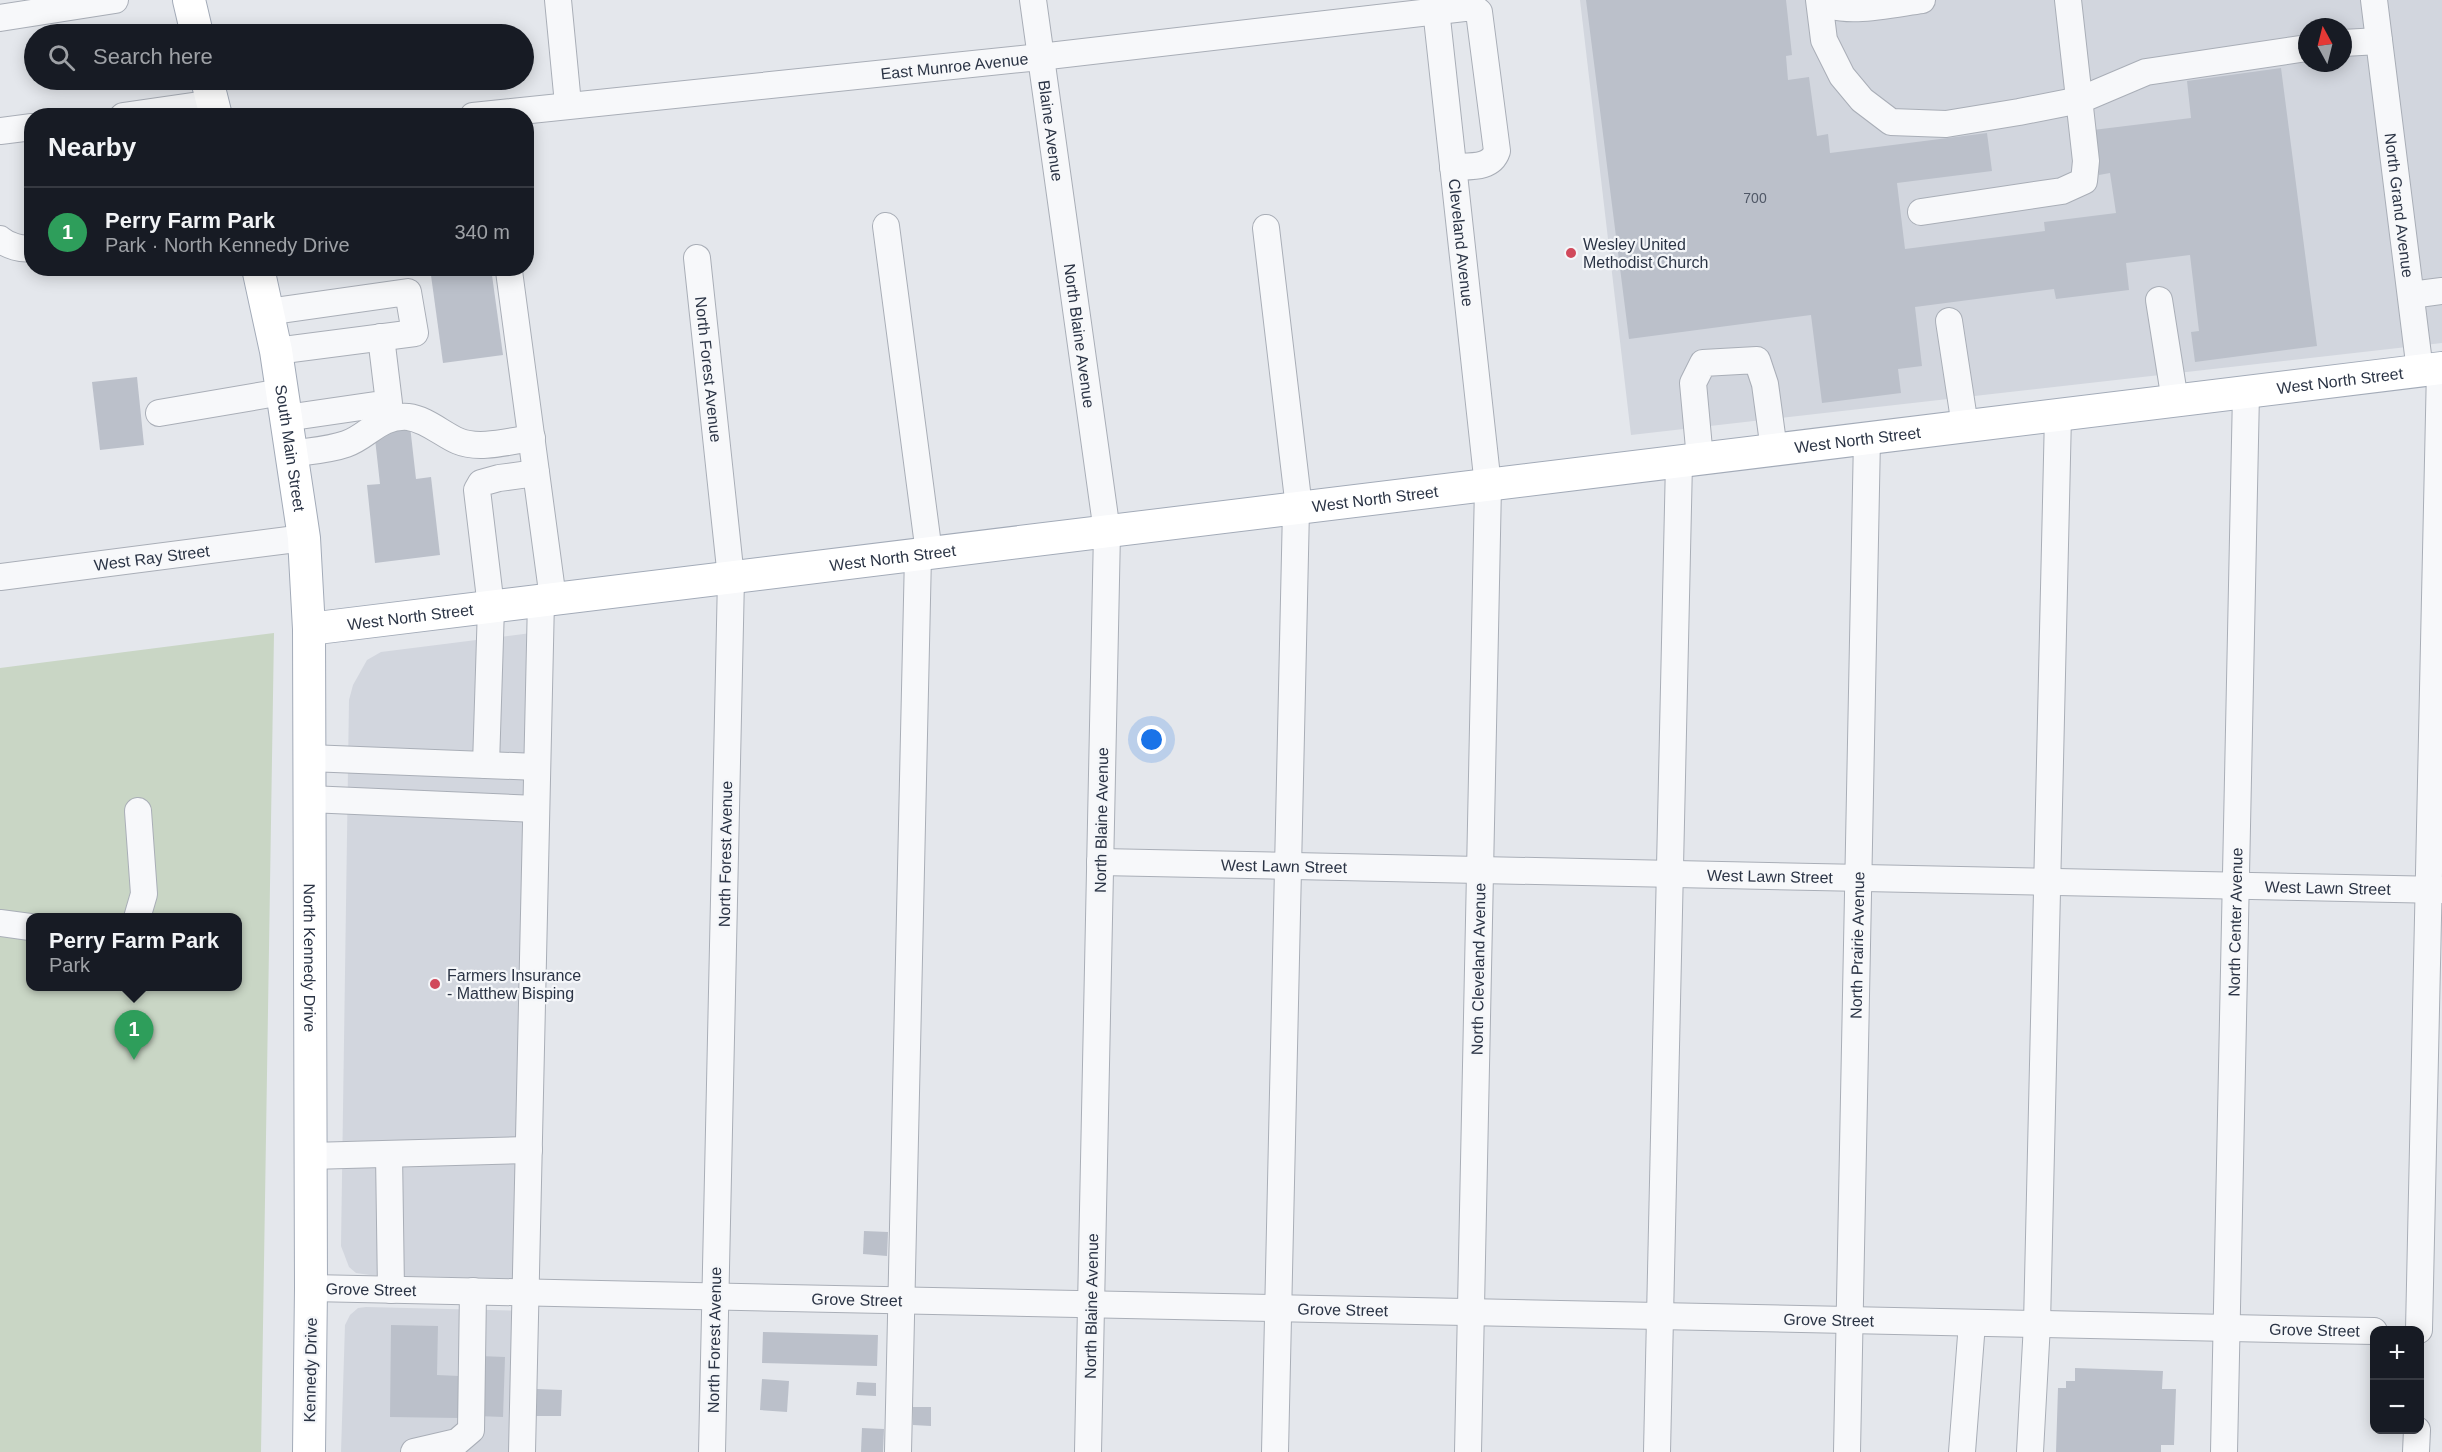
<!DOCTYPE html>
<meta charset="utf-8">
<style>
:root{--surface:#171b24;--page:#242831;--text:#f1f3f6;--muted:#9ea1a6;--line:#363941;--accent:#d1495b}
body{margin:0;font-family:Arial,sans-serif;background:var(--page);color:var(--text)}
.controls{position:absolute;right:18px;bottom:18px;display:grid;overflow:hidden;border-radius:12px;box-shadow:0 3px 15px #0003}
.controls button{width:54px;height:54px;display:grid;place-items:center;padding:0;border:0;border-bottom:2px solid var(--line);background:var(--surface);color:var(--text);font:30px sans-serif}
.compass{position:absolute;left:2298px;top:18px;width:54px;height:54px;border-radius:50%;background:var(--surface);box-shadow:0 3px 15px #0003;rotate:353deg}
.you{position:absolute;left:1152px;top:740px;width:21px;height:21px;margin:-15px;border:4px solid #fff;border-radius:50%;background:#1a73e8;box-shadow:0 0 0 9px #1a73e833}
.badge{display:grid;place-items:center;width:39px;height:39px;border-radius:50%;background:var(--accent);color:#fff;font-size:20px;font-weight:700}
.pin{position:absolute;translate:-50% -50px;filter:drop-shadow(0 2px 3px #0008)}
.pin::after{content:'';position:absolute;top:32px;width:21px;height:18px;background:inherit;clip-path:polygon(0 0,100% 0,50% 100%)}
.popup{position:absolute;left:26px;top:913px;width:216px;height:78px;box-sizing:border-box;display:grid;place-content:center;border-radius:12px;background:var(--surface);filter:drop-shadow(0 2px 4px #0005);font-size:20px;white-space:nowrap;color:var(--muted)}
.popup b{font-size:22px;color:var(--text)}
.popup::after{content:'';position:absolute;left:50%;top:100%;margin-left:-12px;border:12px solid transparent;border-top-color:var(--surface)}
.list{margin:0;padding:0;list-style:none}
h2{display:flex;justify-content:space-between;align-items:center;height:78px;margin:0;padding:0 24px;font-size:26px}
h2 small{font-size:20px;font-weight:400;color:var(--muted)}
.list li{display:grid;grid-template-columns:39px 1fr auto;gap:18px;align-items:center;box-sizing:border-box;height:90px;padding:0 24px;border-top:2px solid var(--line)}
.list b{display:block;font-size:22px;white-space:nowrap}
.list p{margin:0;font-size:20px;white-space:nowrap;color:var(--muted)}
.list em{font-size:20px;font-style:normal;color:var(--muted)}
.icon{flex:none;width:33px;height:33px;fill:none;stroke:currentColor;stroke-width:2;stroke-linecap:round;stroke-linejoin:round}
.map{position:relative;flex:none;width:2442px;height:1452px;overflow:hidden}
.search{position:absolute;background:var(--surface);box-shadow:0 3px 15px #0003;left:24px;top:24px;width:510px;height:66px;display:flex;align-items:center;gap:15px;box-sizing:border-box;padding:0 21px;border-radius:33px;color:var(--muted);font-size:22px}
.panel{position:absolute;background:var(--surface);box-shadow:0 3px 15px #0003;left:24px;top:108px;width:510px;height:168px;border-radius:24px}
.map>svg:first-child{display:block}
.built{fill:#d2d6de;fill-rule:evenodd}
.green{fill:#c9d6c5;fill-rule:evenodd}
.building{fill:#bbc0ca}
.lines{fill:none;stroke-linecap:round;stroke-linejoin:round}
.minor-casing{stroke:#a9aeb7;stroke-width:28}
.major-casing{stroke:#a3abb8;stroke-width:34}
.minor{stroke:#f7f8fa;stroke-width:26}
.major{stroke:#fff;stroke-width:32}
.poi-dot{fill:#d1495b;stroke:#f4f6f9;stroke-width:2}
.labels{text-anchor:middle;stroke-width:4.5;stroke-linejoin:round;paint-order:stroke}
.number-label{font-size:14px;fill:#4f5766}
.street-label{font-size:16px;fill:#2b3445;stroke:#f4f6f9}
.poi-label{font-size:16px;fill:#2b3445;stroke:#f4f6f9;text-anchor:start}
</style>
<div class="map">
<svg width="2442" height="1452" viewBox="0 0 2442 1452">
<rect width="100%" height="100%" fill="#e4e7ec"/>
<g class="built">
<path d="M1580,0H2442V343L1631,435ZM2307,27H2343V63H2307Z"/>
<path d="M547,631L533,1279L370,1275L356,1273L349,1267L341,1246L349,700L353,685L367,660L381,652Z"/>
<path d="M366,1307L532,1311L529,1452H341L345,1325L350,1315L358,1308Z"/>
</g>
<path class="green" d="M274,633L261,1452H0V668ZM30,918H237V986H30Z"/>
<g class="building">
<path d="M1586,0H1786L1792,55L1786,56L1788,80L1809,77L1817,136L1828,134L1830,153L1987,133L1992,171L1897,183L1905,249L2045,231L2044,222L2116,213L2110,173L2099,175L2093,130L2191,118L2187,81L2281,68L2317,346L2195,362L2191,332L2199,331L2190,255L2126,263L2129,290L2056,299L2054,289L1915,307L1922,366L1898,369L1901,393L1822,403L1811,315L1629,339Z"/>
<path d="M430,268H491L503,355L443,363Z"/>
<path d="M137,377L144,445L100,450L92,382Z"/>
<path d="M410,426L416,479L431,477L440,555L375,563L367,485L380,484L374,430Z"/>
<path d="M864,1231L888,1232L887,1256L863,1254Z"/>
<path d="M391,1325L438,1326L437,1375L459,1376L458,1418L390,1417Z"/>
<path d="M763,1332L878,1335L877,1366L762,1363Z"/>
<path d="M480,1356L505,1357L503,1417L478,1416Z"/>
<path d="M2075,1368L2163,1371L2162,1389H2176L2174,1445H2161V1452H2056L2058,1388H2066V1381H2075Z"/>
<path d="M762,1379L789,1381L787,1412L760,1410Z"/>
<path d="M857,1382L876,1383V1396L856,1395Z"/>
<path d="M537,1389L562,1390L561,1416H536Z"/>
<path d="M913,1407H931V1426L913,1425Z"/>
<path d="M862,1428L884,1429L883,1452H861Z"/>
</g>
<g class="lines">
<g class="minor-casing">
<g id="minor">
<path d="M558,0L568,104"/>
<path id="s1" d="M1033,0L1107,532L1088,1452"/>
<path id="s2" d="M1435,0L1488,486L1468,1452"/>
<path d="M1819,0L1824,40L1842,76L1862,100L1891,122L1946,124L2019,112L2080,100L2146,72L2307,48"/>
<path d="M1821,0C1839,17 1897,3 1922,0"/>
<path id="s3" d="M2374,0L2420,371"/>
<path d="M0,18L115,0"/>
<path d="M2343,43L2379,41"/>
<path d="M123,116L213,103"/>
<path id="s4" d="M473,116L1040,57L1473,7L1479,12L1497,151C1491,169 1470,166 1453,167"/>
<path d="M0,131L32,127"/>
<path d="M1921,212L2062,191L2084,181L2086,161L2068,0"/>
<path d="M886,226L929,553"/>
<path d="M1266,228L1299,508"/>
<path d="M0,239C8,246 22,250 32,248"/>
<path id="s5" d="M697,258L731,578L712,1452"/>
<path d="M509,271L553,599"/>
<path d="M2411,295L2442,291"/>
<path d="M2159,300L2175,401"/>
<path d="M267,312L408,292L415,333L276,351"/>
<path d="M1949,321L1965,426"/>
<path d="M159,413L282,392"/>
<path d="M286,418L389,403L381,337"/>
<path d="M291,454C309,451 329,450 346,444C369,436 379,415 408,417C426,419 442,434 458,441C479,450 510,441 532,438"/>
<path d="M1700,459L1693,383L1703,363L1757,360L1765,384L1774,450"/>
<path id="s6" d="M0,577L304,538"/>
<path d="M309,758L537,767"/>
<path d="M486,765L491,607L477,490L481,483L499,478L536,473"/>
<path d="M309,799L536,809"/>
<path id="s7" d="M1100,862L2442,890"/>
<path d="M137,918L144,894L138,811"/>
<path d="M0,923L30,927"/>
<path d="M389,1154L391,1290"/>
<path d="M310,1156L529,1150"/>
<path id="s8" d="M311,1288L2374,1331"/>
<path d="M2419,1330L2440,369"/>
<path d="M414,1452L457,1442L471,1430L473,1291"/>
<path d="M522,1452L541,600"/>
<path d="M898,1452L918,555"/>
<path d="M1275,1452L1296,509"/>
<path d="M1657,1452L1679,462"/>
<path id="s9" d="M1847,1452L1867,438"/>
<path d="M1962,1452L1972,1323"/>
<path d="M2030,1452L2037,1324L2058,415"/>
<path id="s10" d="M2224,1452L2246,393"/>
<path d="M2416,1452L2417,1430"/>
</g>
</g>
<g class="major-casing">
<g id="major">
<path d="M189,0L197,34"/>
<path d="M207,80L216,116"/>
<path id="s11" d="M258,268L276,351L304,538L309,629L311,1288L309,1452"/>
<path id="s12" d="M309,629L2442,368"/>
</g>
</g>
<use href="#minor" class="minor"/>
<use href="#major" class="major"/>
</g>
<g class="poi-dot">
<circle cx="1571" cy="253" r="6"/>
<circle cx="435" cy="984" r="6"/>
</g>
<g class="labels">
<g class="number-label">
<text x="1755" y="203">700</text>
</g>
<g class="street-label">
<text dy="6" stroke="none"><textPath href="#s4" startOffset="484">East Munroe Avenue</textPath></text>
<text dy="6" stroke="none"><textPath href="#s1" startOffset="132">Blaine Avenue</textPath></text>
<text dy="6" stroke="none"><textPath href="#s3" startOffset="207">North Grand Avenue</textPath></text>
<text dy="6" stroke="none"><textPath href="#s2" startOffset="244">Cleveland Avenue</textPath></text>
<text dy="6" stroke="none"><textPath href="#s1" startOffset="339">North Blaine Avenue</textPath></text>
<text dy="6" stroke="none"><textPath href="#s5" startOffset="112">North Forest Avenue</textPath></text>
<text dy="6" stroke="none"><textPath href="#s12" startOffset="2046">West North Street</textPath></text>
<text dy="6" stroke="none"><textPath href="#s12" startOffset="1560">West North Street</textPath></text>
<text dy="6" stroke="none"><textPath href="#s11" startOffset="183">South Main Street</textPath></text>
<text dy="6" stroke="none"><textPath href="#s12" startOffset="1074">West North Street</textPath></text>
<text dy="6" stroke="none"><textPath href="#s6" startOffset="153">West Ray Street</textPath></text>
<text dy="6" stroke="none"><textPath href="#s12" startOffset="588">West North Street</textPath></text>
<text dy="6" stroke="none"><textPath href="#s12" startOffset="102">West North Street</textPath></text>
<text transform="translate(1101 820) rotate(-89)" y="6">North Blaine Avenue</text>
<text transform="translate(725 854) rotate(-89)" y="6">North Forest Avenue</text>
<text dy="6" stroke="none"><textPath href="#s7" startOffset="184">West Lawn Street</textPath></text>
<text dy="6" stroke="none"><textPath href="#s7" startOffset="670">West Lawn Street</textPath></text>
<text dy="6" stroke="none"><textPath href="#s7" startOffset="1228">West Lawn Street</textPath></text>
<text dy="6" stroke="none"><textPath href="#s10" startOffset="530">North Center Avenue</textPath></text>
<text dy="6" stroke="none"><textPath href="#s9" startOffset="507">North Prairie Avenue</textPath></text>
<text dy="6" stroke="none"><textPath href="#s11" startOffset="694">North Kennedy Drive</textPath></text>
<text transform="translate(1478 969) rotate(-89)" y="6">North Cleveland Avenue</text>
<text dy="6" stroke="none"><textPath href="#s8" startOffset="60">Grove Street</textPath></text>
<text dy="6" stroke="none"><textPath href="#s8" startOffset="546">Grove Street</textPath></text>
<text transform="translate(1091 1306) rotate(-89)" y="6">North Blaine Avenue</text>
<text dy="6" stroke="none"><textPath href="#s8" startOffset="1032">Grove Street</textPath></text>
<text dy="6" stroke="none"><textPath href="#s8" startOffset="1518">Grove Street</textPath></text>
<text dy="6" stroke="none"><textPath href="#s8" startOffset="2004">Grove Street</textPath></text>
<text transform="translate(714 1340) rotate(-89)" y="6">North Forest Avenue</text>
<text transform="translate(310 1370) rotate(-89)" y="6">Kennedy Drive</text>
</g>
<g class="poi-label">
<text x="1583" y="250">Wesley United<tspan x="1583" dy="18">Methodist Church</tspan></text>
<text x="447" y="981">Farmers Insurance<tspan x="447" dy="18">- Matthew Bisping</tspan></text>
</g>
</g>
</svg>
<div class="controls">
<button>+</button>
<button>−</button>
</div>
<svg class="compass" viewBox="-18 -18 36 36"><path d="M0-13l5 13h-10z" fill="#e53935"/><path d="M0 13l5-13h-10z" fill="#9ea1a6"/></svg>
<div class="you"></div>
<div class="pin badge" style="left:134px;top:1060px;background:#2e9e5b">1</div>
<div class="popup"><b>Perry Farm Park</b>Park</div>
<div class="search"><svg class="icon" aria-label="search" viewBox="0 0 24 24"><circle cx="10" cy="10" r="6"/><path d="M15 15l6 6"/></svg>Search here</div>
<section class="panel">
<h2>Nearby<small></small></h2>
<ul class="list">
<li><span class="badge" style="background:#2e9e5b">1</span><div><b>Perry Farm Park</b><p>Park · North Kennedy Drive</p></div><em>340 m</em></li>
</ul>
</section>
</div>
